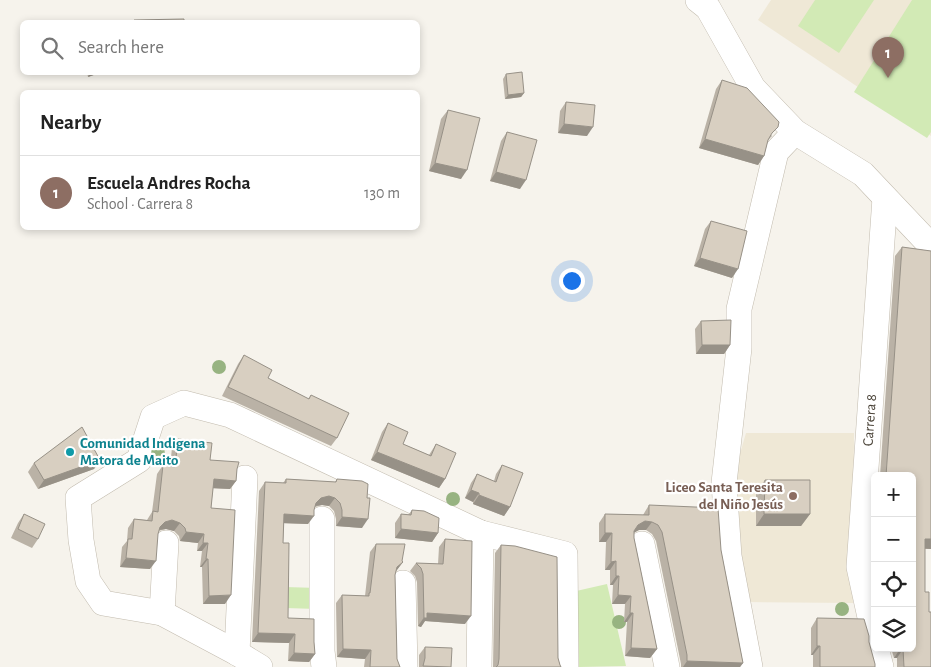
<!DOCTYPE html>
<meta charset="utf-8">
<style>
:root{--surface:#fff;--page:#f2f2f2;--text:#222;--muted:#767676;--line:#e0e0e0;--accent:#1a73e8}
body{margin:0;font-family:"Alegreya Sans",sans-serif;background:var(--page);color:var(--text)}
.controls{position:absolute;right:15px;bottom:15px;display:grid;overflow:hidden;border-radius:8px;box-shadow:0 2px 8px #0003}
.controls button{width:45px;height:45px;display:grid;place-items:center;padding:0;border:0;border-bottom:1px solid var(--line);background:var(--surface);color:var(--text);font:25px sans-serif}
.you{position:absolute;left:571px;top:280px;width:18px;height:18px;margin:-12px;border:4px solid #fff;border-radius:50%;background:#1a73e8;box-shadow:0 0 0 8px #1a73e833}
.badge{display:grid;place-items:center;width:32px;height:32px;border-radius:50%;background:var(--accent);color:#fff;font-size:16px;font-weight:700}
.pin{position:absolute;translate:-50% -41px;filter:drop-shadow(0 1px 2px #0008)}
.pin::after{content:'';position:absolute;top:26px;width:18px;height:15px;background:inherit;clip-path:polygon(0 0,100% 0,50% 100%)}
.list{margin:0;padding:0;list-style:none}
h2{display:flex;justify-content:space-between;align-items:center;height:65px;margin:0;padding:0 20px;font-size:21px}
h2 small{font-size:16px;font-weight:400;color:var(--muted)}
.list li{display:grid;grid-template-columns:32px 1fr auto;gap:15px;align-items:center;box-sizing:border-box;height:75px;padding:0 20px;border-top:1px solid var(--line)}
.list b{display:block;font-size:19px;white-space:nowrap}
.list p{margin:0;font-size:16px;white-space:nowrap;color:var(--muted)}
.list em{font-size:16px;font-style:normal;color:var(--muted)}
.icon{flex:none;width:28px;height:28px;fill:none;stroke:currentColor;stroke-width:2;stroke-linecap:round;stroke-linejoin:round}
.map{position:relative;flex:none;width:931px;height:667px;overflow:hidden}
.search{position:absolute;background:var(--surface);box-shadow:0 2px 8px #0003;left:20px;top:20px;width:400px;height:55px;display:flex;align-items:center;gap:12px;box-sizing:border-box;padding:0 18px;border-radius:8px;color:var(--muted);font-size:19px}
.panel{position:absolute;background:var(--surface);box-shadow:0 2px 8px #0003;left:20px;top:90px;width:400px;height:140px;border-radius:8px}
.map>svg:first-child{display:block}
.education{fill:#efe8d6}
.green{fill:#d2eab5}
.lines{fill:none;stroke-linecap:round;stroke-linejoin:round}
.minor-casing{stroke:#c2bbae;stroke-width:26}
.minor{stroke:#fff;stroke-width:25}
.tree{fill:#97b381}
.wall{fill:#bab2a6}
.shaded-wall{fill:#979187}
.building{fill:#d8cfc1;stroke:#979187}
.culture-dot{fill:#0f9aa8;stroke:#fff;stroke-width:2}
.education-dot{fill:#8d6e63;stroke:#fff;stroke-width:2}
.labels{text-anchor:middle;stroke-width:4.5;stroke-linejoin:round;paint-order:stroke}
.street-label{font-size:15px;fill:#4b4439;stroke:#fff}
.culture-label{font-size:15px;font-weight:bold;fill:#0d838f;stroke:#fff;text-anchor:start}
.education-label{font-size:15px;font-weight:bold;fill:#785e54;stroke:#fff;text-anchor:end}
</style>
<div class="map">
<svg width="931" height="667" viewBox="0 0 931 667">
<rect width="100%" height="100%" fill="#f6f3ec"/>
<g class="education">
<path d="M771,0H931V136L758,20Z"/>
<path d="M746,433H854L853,603L744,602L734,474Z"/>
</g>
<g class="green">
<path d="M815,0H874L839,53L798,26Z"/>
<path d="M912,0H931V132L927,138L854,92Z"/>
<path d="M607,584L626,666L579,667L563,594Z"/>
<path d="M285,587L318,588L317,609L285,608Z"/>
</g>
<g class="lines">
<g class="minor-casing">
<g id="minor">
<path d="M698,0L708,8L753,88L795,132L863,174L931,246"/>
<path d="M322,519V651L324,667"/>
<path d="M642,544L667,667"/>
<path d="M403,583L405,667"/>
<path d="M162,613L166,543"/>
<path id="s1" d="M875,640L859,567L885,198"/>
<path d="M876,648L881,667"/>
<path d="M237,653L245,478"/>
<path d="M260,667L237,653L162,613L103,603L88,581L81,540L78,498L139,460L153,417L184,403L230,415L481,533L565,554L566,667"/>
<path d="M479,667L481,533"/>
<path d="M750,667L729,556L724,483L739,348V309L776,152L795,132"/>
</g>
</g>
<use href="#minor" class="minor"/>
</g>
<g class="tree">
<circle cx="219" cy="367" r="7"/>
<circle cx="158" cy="453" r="7"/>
<circle cx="453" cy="499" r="7"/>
<circle cx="842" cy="609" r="7"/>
<circle cx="619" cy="622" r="7"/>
</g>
<g class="wall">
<path d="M87,72H102L88,77Z"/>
<path d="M506,74L524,93L521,97L505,99L503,79Z"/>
<path d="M722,80L772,136L768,140L764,156L758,165L699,148L716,89Z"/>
<path d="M566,102L587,136L558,133L560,111Z"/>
<path d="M448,110L461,179L429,171L441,119Z"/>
<path d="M507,132L520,189L490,181L501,141Z"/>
<path d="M711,221L732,278L694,266L705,229Z"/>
<path d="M902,247L931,251V549H925V592L929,612L931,667H897V658H894L891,648H912V476H880L895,256Z"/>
<path d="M701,321L730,345L724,354H696L695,329Z"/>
<path d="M244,355L268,378L308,399L311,395L337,438L331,446L222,396L238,364Z"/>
<path d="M388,423L403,444L429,455L436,444L445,479L439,488L371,460L382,432Z"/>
<path d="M178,439L210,460L237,469L236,481L230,489L213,488L211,508L225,604H203L202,567H200L202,551H197L198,543L180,541L179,536L174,531L166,529L158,531L150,569L120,567L122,547L127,541L128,528L134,519L147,520L152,512L157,474L163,465L170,466L172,448Z"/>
<path d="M100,460L94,469L38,489L28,472L34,463Z"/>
<path d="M502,465L510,507L504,516L473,504V502L465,498L471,483L477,474L494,481L496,474Z"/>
<path d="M286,479L335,482L337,479L362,528L336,526V519L334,511L329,506L322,505L315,507L308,524L284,523L283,543L288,618L314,642L315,654L309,662L288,661L289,643L252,642L259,491L265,482L283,483Z"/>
<path d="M765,480L810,514L801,526H756V492Z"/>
<path d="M649,505L721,550L743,663L740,667H681V664L656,541L652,534L646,530H639L634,532V538L657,649L650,658L625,656L627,622H624L625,604H612L613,585H610V570H605L606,542H599V523L605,514L643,515Z"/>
<path d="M412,510L438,533L432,542L395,538V523L401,514L408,515Z"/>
<path d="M24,514L38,539L32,548L11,538L18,523Z"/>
<path d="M445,539L465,624L425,621L421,627L418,626L417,582L415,576L410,571L416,563L438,564L439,547Z"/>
<path d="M376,544L403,562L395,572V575L397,659L400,667H364L365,659L337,657L336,603L342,595L365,596L370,552Z"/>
<path d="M501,545L558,658L560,665L561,667H493L495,553Z"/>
<path d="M875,548V572L873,566Z"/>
<path d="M817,618L869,642L875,667H813V655H811V628Z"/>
<path d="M425,647L451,667H419V655Z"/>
</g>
<g class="shaded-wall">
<path d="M91,72H102L88,77Z"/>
<path d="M524,93L521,97L505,99L508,95Z"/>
<path d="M564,124L593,127L587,136L558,133Z"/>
<path d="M705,139L764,156L758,165L699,148Z"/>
<path d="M435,163L467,170L461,179L429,171Z"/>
<path d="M496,172L526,180L520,189L490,181Z"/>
<path d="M700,258L738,269L732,278L694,266Z"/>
<path d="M702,345H730L724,354H696Z"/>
<path d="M377,452L445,479L439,488L371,460Z"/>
<path d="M100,460L94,469L38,489L44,480Z"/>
<path d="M214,479L236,481L230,489L208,488Z"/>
<path d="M471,490L479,493L473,502L465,498Z"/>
<path d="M479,495L510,507L504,516L473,504Z"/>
<path d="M329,496L335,498L329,506L322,505L315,506L310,511L316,503L321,498Z"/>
<path d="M284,514L314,516L308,524L278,523Z"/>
<path d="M764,514H810L801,526H756Z"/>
<path d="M342,517L368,519L362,528L336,526Z"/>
<path d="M172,520L180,523L174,531L166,529L159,530L154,536L160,527L165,522Z"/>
<path d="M645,521L652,522L646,530H639L632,534L638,525Z"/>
<path d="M401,529L438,533L432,542L395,538Z"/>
<path d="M186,532L204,534L198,543L180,541Z"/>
<path d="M605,533H612L606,542H599Z"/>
<path d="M925,539H931V549L918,548Z"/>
<path d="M203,543H208L202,551H197Z"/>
<path d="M126,558L156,561L150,569L120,567Z"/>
<path d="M206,559H208L202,567H200Z"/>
<path d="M616,561L610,570H605L611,562Z"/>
<path d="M403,562L397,570L391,576L397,567Z"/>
<path d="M616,576H619L613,585H610Z"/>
<path d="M231,595L225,604H203L209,596Z"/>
<path d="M618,595L631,596L625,604H612Z"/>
<path d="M427,613L471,616L465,624L425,621L421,627L418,626Z"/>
<path d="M630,613H633L627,622H624Z"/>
<path d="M258,633L295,634L289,643L252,642Z"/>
<path d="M817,646H820L813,655H811Z"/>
<path d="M631,648L657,649L650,658L625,656Z"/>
<path d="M343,649L371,650L365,659L337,657Z"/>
<path d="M900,649H903L897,658H894Z"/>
<path d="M294,653L315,654L309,662L288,661Z"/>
<path d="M687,661L743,663L740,667H683Z"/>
</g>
<g class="building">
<path d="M184,19V22H134V20Z"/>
<path d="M522,72L524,93L508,95L506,74Z"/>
<path d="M722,80L747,88L779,122L778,127L772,133L768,140L764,156L705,139Z"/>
<path d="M566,102L595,105L593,127L564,124Z"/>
<path d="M448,110L480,118L467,170L435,163Z"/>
<path d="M507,132L537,140L526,180L496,172Z"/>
<path d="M711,221L747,231L738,269L700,258Z"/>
<path d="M902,247L931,251V539H925V592H929V612H931V667H904L903,649L900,648H912V476H886Z"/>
<path d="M731,320L730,345H702L701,321Z"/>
<path d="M244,355L272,370L268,378L309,399L311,395L349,413L337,438L228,387Z"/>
<path d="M388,423L408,432L403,444L431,456L436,444L456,453L445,479L377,452Z"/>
<path d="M82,427L100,460L44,480L34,463Z"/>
<path d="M178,439L212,443L210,460L239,462L237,469L236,481L214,479L211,508L235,510L231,595L209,596L208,559H206L208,543H203L204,534L186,532L185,528L180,523L172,520L165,522L160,527L158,534L156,561L126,558L128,539H132L134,519L152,521L153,511L158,512L163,465L175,467Z"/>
<path d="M502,465L523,473L510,507L479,495V493L471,490L477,474L496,482Z"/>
<path d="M286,479L336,482L337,479L362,481L368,484L367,498H370L368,519L342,517V510L340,503L335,498L329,496L321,498L316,503L314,510V516L284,514L283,543H289L288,618L314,619V642L315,654L294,653L295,634L258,633L265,482L286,483Z"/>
<path d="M765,480H810V514H764Z"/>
<path d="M649,505L718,508L721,550L743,663L687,661V655L662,532L658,525L652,522L645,521L638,525L634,531V538L657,649L631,648L633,613H630L631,596L618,595L619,576H616V561L611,562L612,533H605V514L649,515Z"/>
<path d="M412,510L424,511L439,518L438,533L401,529V514L411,515Z"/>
<path d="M24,514L45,524L38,539L18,529Z"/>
<path d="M445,539L472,541L471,616L427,613V618H424L423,574L421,568L416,563L443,564Z"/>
<path d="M376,544H405L402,561L403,562L397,567L395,575L397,659L400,667H370L371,650L343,649L342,595L369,596V593H370Z"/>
<path d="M501,545L515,546L557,557L558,658L560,665L561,667H496L498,665L499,659Z"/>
<path d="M817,618L864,619L869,636V642L875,664V667H820V646H817Z"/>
<path d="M425,647L452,648L451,667L423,666L425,658Z"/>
</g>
<circle class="culture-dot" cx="70" cy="452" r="5"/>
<circle class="education-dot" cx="793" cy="496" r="5"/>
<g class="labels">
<g class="street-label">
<text dy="5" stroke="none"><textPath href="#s1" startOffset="222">Carrera 8</textPath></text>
</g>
<g class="culture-label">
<text x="80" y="448">Comunidad Indigena<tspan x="80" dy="17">Matora de Maito</tspan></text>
</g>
<g class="education-label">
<text x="783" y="492">Liceo Santa Teresita<tspan x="783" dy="17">del Niño Jesús</tspan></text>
</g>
</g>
</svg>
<div class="controls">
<button>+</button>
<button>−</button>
<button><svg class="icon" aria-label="locate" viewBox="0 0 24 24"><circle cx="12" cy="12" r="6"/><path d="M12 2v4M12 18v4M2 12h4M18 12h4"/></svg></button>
<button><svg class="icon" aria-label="layers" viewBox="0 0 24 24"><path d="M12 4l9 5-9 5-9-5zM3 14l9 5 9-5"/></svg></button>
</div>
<div class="you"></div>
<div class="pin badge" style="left:888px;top:78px;background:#8d6e63">1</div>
<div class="search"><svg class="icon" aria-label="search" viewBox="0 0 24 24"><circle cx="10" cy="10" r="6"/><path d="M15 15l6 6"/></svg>Search here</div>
<section class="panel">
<h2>Nearby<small></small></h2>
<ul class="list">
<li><span class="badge" style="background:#8d6e63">1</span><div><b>Escuela Andres Rocha</b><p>School · Carrera 8</p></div><em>130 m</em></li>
</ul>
</section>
</div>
